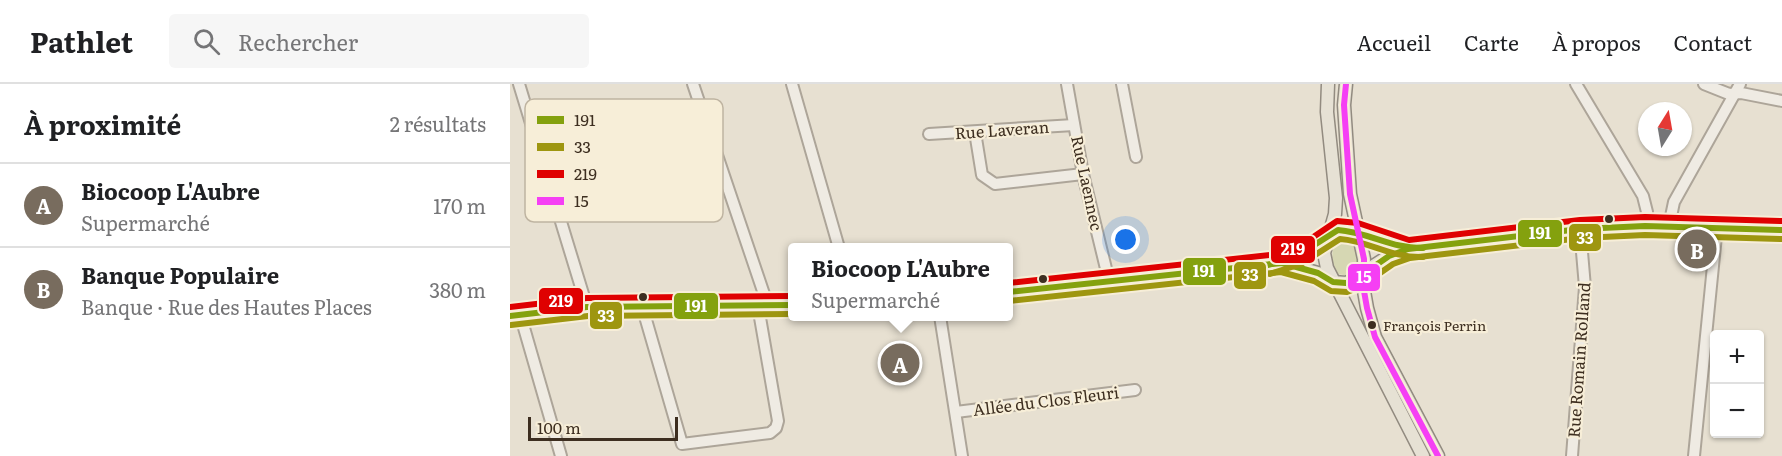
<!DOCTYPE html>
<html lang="fr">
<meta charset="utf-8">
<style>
:root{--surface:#fff;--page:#f6f6f6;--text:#202124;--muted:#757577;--line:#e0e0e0;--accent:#786c5e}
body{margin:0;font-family:Literata,serif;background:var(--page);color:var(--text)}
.controls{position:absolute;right:18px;bottom:18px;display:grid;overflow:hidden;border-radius:6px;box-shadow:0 2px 4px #0004}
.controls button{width:54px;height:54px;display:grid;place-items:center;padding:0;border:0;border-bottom:2px solid var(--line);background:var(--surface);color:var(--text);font:30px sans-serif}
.compass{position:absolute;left:1128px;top:18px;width:54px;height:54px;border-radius:50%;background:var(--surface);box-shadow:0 2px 4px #0004;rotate:11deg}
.scale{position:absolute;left:18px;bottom:15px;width:150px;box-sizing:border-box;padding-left:6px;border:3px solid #3d2e20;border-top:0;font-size:16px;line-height:21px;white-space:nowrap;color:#3d2e20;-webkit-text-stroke:4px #f7eed8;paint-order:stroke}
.you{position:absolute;left:616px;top:156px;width:21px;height:21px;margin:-15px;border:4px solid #fff;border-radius:50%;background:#1a73e8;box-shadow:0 0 0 9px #1a73e833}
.badge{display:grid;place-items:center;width:39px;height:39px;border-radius:50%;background:var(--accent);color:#fff;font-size:20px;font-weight:700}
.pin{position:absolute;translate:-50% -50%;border:3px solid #fff;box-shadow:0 2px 6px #0006}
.popup{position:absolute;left:278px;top:159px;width:225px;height:78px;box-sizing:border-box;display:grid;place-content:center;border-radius:6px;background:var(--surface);filter:drop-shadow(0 2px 4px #0005);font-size:20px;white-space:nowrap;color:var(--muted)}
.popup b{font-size:22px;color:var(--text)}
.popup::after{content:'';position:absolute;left:50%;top:100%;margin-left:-12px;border:12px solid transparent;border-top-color:var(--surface)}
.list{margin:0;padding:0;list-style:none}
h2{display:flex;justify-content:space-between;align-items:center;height:78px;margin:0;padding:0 24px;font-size:26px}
h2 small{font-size:20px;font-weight:400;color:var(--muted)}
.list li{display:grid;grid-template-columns:39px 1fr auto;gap:18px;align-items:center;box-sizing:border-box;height:84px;padding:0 24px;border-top:2px solid var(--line)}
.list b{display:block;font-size:22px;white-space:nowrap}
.list p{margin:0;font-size:20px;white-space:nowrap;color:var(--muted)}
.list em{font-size:20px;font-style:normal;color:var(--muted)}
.icon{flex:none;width:33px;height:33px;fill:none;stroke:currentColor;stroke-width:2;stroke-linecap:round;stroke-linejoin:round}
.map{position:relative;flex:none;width:1272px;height:372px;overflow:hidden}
header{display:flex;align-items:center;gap:36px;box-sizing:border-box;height:84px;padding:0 30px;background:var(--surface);border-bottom:2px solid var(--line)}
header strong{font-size:28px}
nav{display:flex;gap:33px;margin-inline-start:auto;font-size:21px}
.search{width:420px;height:54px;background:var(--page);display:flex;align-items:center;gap:15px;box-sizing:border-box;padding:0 21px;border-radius:6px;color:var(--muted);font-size:22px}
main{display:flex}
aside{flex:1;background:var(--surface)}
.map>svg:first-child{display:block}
.green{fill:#d6d7b3}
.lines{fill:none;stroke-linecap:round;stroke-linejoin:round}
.minor-casing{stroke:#ada599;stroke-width:14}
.major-casing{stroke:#928b80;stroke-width:15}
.minor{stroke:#efebe3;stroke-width:10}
.major{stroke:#e6e1d4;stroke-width:12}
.bus-1-casing{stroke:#f7eed8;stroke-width:10}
.bus-2-casing{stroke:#f7eed8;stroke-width:10}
.bus-3-casing{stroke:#f7eed8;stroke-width:10}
.bus-4-casing{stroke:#f7eed8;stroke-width:10}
.bus-1{stroke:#84a10e;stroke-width:6}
.bus-2{stroke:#9e9610;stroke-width:6}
.bus-3{stroke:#df0101;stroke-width:6}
.bus-4{stroke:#f53ff4;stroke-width:6}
.bus-dot{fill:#3d2e20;stroke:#f7eed8;stroke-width:2}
.labels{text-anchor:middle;stroke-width:4.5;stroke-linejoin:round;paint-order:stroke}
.bus-label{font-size:14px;fill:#3d2e20;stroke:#f7eed8;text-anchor:start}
.street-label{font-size:16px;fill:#3d2e20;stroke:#f7eed8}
.key{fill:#f7eed8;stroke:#bfb4a1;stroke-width:1.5}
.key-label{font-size:16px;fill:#3d2e20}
.line-badge{stroke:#f7eed8;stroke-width:2}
.badge-label{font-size:16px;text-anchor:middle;font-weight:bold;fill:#fff}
</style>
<header>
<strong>Pathlet</strong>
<div class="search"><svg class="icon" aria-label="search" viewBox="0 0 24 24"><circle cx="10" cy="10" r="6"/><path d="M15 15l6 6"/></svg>Rechercher</div>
<nav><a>Accueil</a><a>Carte</a><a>À propos</a><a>Contact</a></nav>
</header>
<main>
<aside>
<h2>À proximité<small>2 résultats</small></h2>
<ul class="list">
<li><span class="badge">A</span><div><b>Biocoop L'Aubre</b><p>Supermarché</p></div><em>170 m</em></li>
<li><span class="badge">B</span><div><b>Banque Populaire</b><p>Banque · Rue des Hautes Places</p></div><em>380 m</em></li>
</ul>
</aside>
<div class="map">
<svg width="1272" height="372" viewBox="0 0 1272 372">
<rect width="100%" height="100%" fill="#e7e0d1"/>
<path class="green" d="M830,152C835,152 841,152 844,156C847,159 847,165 847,170C849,188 846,194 826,190L822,180L823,157Z"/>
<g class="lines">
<g class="minor-casing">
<g id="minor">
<path d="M9,0L77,223"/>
<path d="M183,0L258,222"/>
<path d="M282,0L329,164"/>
<path d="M557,0L573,90L599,197"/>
<path d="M612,0L626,73"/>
<path d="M1066,0L1133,112L1137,128L1135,142"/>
<path d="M1194,0L1219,10L1231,9L1272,17"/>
<path d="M465,48L472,91L485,100L573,90"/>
<path d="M419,50L564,41"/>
<path d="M32,72L190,21"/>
<path d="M1159,142L1164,118L1230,0"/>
<path d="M132,222L172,360L260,349L266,344L268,337L248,222"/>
<path d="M10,230L51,372"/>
<path d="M430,232L452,372"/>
<path d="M446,328L625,306"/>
<path d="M1062,372L1075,203L1070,145"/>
<path d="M1184,372L1207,142"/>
</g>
</g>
<g class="major-casing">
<g id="major">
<path d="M818,0L817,28L826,114L825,130L814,169L817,184L913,372"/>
<path d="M836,0L834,21L840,110L854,175V207L857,224L865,253L928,372"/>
<path d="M772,179L808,189L823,198L836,199L846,195L854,188L879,172L898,165L1070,145L1135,142L1272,146"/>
<path d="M498,208L772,179L791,172L828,146C852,145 874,160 898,165"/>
<path d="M0,232L77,223L282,221"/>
</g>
</g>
<use href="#minor" class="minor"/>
<use href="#major" class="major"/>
<g class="bus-1-casing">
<g id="bus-1">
<path d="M758,181L787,172L828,146C858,148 883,165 913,164"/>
<path d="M498,208L772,179L808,189L823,198L836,199L846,195L879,172L898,165L1070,145L1135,142L1272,146"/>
<path d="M0,232L77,223L282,221"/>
</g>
</g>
<g class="bus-2-casing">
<g id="bus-2">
<path d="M760,190L791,180L830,155C860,157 880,174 913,173"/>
<path d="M499,217L771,188L804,197L821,207L837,208L850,203L883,180L900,174L1071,154L1135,151L1272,155"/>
<path d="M1,241L78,232L282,230"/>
</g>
</g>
<g class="bus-3-casing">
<g id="bus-3">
<path d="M498,199L770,170L787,164L827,137L848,139L899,156L1070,136L1135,133L1272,137"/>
<path d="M0,223L77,214L282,212"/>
</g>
</g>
<g class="bus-4-casing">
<path id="bus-4" d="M836,0L834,21L840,110L854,175V207L857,224L865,253L928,372"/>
</g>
<use href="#bus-1" class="bus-1"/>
<use href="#bus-2" class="bus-2"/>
<use href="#bus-3" class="bus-3"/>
<use href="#bus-4" class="bus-4"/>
</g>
<g class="bus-dot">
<circle cx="1099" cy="135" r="5"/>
<circle cx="533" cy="195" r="5"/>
<circle cx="133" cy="213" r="5"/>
<circle cx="862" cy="241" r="5"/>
</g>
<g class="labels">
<g class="bus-label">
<text x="873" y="247">François Perrin</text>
</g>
<g class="street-label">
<text transform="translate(492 46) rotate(-4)" y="6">Rue Laveran</text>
<text transform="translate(577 99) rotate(78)" y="6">Rue Laennec</text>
<text transform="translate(1069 276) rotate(-86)" y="6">Rue Romain Rolland</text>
<text transform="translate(536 317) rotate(-7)" y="6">Allée du Clos Fleuri</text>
</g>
</g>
<rect x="15" y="15" width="198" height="123" rx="9" class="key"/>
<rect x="27" y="32" width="27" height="8" fill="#84a10e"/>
<rect x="27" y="59" width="27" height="8" fill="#9e9610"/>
<rect x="27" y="86" width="27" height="8" fill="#df0101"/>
<rect x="27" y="113" width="27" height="8" fill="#f53ff4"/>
<g class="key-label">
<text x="64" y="42">191</text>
<text x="64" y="69">33</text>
<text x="64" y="96">219</text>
<text x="64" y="123">15</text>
</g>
<g class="line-badge">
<rect x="1007" y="135" width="46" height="29" rx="6" fill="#84a10e"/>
<rect x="1058" y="139" width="34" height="29" rx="6" fill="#9e9610"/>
<rect x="760" y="151" width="46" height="29" rx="6" fill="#df0101"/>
<rect x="672" y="173" width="45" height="29" rx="6" fill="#84a10e"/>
<rect x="723" y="177" width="34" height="29" rx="6" fill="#9e9610"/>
<rect x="837" y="179" width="34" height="29" rx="6" fill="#f53ff4"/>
<rect x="28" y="203" width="46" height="28" rx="6" fill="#df0101"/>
<rect x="163" y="208" width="46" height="28" rx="6" fill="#84a10e"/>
<rect x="79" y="217" width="34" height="29" rx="6" fill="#9e9610"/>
</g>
<g class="badge-label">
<text x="1030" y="155">191</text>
<text x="1075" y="160">33</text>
<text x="783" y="171">219</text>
<text x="694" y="193">191</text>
<text x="740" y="197">33</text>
<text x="854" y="199">15</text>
<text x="51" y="223">219</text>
<text x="186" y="228">191</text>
<text x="96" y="238">33</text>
</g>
</svg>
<div class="controls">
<button>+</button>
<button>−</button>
</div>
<svg class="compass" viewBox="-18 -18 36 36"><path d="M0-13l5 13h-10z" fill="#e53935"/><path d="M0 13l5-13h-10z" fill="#757577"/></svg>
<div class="scale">100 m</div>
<div class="you"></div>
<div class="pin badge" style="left:390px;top:279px">A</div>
<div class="popup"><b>Biocoop L'Aubre</b>Supermarché</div>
<div class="pin badge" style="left:1187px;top:165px">B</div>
</div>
</main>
